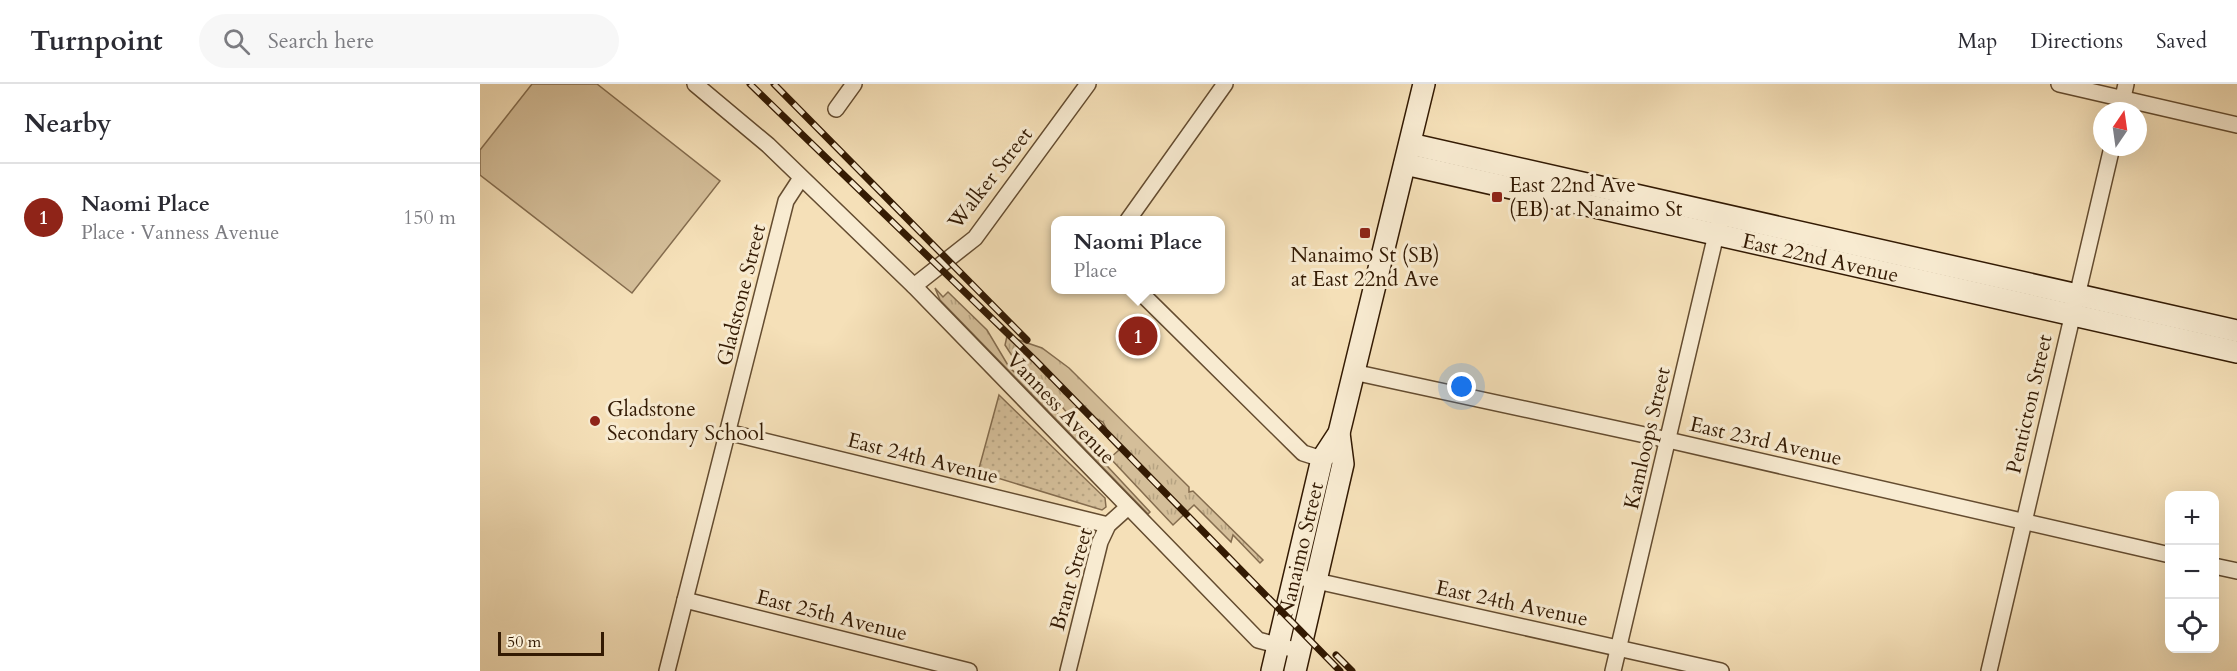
<!DOCTYPE html>
<meta charset="utf-8">
<style>
:root{--surface:#fff;--page:#f7f7f7;--text:#2b2b33;--muted:#7c7c81;--line:#e1e1e2;--accent:#8f2418}
body{margin:0;font-family:Cardo,serif;background:var(--page);color:var(--text)}
.controls{position:absolute;right:18px;bottom:18px;display:grid;overflow:hidden;border-radius:12px;box-shadow:0 6px 24px #0002}
.controls button{width:54px;height:54px;display:grid;place-items:center;padding:0;border:0;border-bottom:2px solid var(--line);background:var(--surface);color:var(--text);font:30px sans-serif}
.compass{position:absolute;left:1613px;top:18px;width:54px;height:54px;border-radius:50%;background:var(--surface);box-shadow:0 6px 24px #0002;rotate:13deg}
.scale{position:absolute;left:18px;bottom:15px;width:106px;box-sizing:border-box;padding-left:6px;border:3px solid #331a03;border-top:0;font-size:16px;line-height:21px;white-space:nowrap;color:#331a03;-webkit-text-stroke:4px #f8ebd1;paint-order:stroke}
.you{position:absolute;left:982px;top:303px;width:21px;height:21px;margin:-15px;border:4px solid #fff;border-radius:50%;background:#1a73e8;box-shadow:0 0 0 9px #1a73e833}
.badge{display:grid;place-items:center;width:39px;height:39px;border-radius:50%;background:var(--accent);color:#fff;font-size:20px;font-weight:700}
.pin{position:absolute;translate:-50% -50%;border:3px solid #fff;box-shadow:0 2px 6px #0006}
.popup{position:absolute;left:571px;top:132px;width:174px;height:78px;box-sizing:border-box;display:grid;place-content:center;border-radius:12px;background:var(--surface);filter:drop-shadow(0 2px 4px #0005);font-size:20px;white-space:nowrap;color:var(--muted)}
.popup b{font-size:22px;color:var(--text)}
.popup::after{content:'';position:absolute;left:50%;top:100%;margin-left:-12px;border:12px solid transparent;border-top-color:var(--surface)}
.list{margin:0;padding:0;list-style:none}
h2{display:flex;justify-content:space-between;align-items:center;height:78px;margin:0;padding:0 24px;font-size:26px}
h2 small{font-size:20px;font-weight:400;color:var(--muted)}
.list li{display:grid;grid-template-columns:39px 1fr auto;gap:18px;align-items:center;box-sizing:border-box;height:108px;padding:0 24px;border-top:2px solid var(--line)}
.list b{display:block;font-size:22px;white-space:nowrap}
.list p{margin:0;font-size:20px;white-space:nowrap;color:var(--muted)}
.list em{font-size:20px;font-style:normal;color:var(--muted)}
.icon{flex:none;width:33px;height:33px;fill:none;stroke:currentColor;stroke-width:2;stroke-linecap:round;stroke-linejoin:round}
.map{position:relative;flex:none;width:1757px;height:587px;overflow:hidden}
header{display:flex;align-items:center;gap:36px;box-sizing:border-box;height:84px;padding:0 30px;background:var(--surface);border-bottom:2px solid var(--line)}
header strong{font-size:28px}
nav{display:flex;gap:33px;margin-inline-start:auto;font-size:21px}
.search{width:420px;height:54px;background:var(--page);display:flex;align-items:center;gap:15px;box-sizing:border-box;padding:0 21px;border-radius:33px;color:var(--muted);font-size:22px}
main{display:flex}
aside{flex:1;background:var(--surface)}
.map>svg:first-child{display:block}
.grass{fill:url(#grass-tufts);stroke:#846c4e;stroke-width:1.5}
.garden{fill:url(#garden-dots);stroke:#846c4e;stroke-width:1.5}
.pitch{fill:#d4be99;stroke:#846c4e;stroke-width:1.5}
.lines{fill:none;stroke-linecap:round;stroke-linejoin:round}
.street-casing{stroke:#644c30;stroke-width:18}
.secondary-casing{stroke:#331a03;stroke-width:24}
.street{stroke:#f8ebd1;stroke-width:15}
.secondary{stroke:#f8ebd1;stroke-width:21}
.rail-casing{stroke:#331a03;stroke-width:7}
.rail{stroke:#f8ebd1;stroke-width:4.5;stroke-dasharray:14;stroke-linecap:butt}
.poi-dot{fill:#8f2418;stroke:#f8ebd1;stroke-width:2}
.labels{text-anchor:middle;stroke-width:6;stroke-linejoin:round;paint-order:stroke}
.street-label{font-size:21px;fill:#331a03;stroke:#f8ebd1}
.poi-label{font-size:21px;fill:#331a03;stroke:#f8ebd1;text-anchor:start}
</style>
<header>
<strong>Turnpoint</strong>
<div class="search"><svg class="icon" aria-label="search" viewBox="0 0 24 24"><circle cx="10" cy="10" r="6"/><path d="M15 15l6 6"/></svg>Search here</div>
<nav><a>Map</a><a>Directions</a><a>Saved</a></nav>
</header>
<main>
<aside>
<h2>Nearby<small></small></h2>
<ul class="list">
<li><span class="badge">1</span><div><b>Naomi Place</b><p>Place · Vanness Avenue</p></div><em>150 m</em></li>
</ul>
</aside>
<div class="map">
<svg width="1757" height="587" viewBox="0 0 1757 587">
<defs>
<pattern id="grass-tufts" width="24" height="20" patternUnits="userSpaceOnUse" patternTransform="scale(1.5)"><rect width="24" height="20" fill="#d4be99"/><path d="M3 7l-1-3M5 7V3M7 7l1-3M15 17l-1-3M17 17v-4M19 17l1-3" fill="none" stroke="#b6a382"/></pattern>
<pattern id="garden-dots" width="8" height="8" patternUnits="userSpaceOnUse" patternTransform="scale(1.5)"><rect width="8" height="8" fill="#d4be99"/><path d="M2 2h.1M6 6h.1" fill="none" stroke="#b6a382" stroke-width="1.8" stroke-linecap="round"/></pattern>
</defs>
<rect width="100%" height="100%" fill="#f5e0b8"/>
<filter id="stains"><feTurbulence type="fractalNoise" baseFrequency=".00333" numOctaves="4"/><feColorMatrix values="0 0 0 0 .2 0 0 0 0 .09 0 0 0 0 .02 0 0 0 .5 -.17"/></filter>
<radialGradient id="worn" r=".72"><stop offset=".6" stop-color="#630" stop-opacity="0"/><stop offset="1" stop-color="#630" stop-opacity=".3"/></radialGradient>
<g class="grass">
<path d="M455,204L463,213L468,208L507,246L529,283L574,325L670,428L668,430L460,216Z"/>
<path d="M527,252L562,264L589,284L709,403V408L713,407L783,476L780,479L753,451L751,458L714,421L693,441L630,374L639,366L624,350L626,344L623,338L617,335L612,338L597,323L588,330L578,318L540,284L525,261Z"/>
</g>
<path class="garden" d="M519,311L625,414L626,423L622,426L498,388Z"/>
<path class="pitch" d="M52,0H117L240,97L152,209L0,91V66Z"/>
<g class="lines">
<g class="street-casing">
<g id="street">
<path d="M215,0L288,61L434,202L778,556L808,564"/>
<path d="M1579,0L1757,41"/>
<path d="M356,25L374,0"/>
<path d="M1640,27L1646,0"/>
<path d="M648,136L745,0"/>
<path d="M434,202L495,154L608,0"/>
<path d="M658,206L823,369L842,375"/>
<path d="M873,288L1188,356L1690,471"/>
<path d="M247,348L628,441"/>
<path d="M1734,482L1757,487"/>
<path d="M814,492L1241,587"/>
<path d="M205,516L489,587"/>
<path d="M187,587L306,117L321,94"/>
<path d="M588,587L620,458L628,441L648,423"/>
<path d="M1133,587L1238,142"/>
<path d="M1509,587L1632,63"/>
</g>
</g>
<g class="secondary-casing">
<g id="secondary">
<path d="M930,60L1757,247"/>
<path id="s1" d="M925,80L1757,268"/>
<path id="s2" d="M792,587L842,375L859,349L944,0"/>
<path d="M815,587L863,380L859,349"/>
</g>
</g>
<use href="#street" class="street"/>
<use href="#secondary" class="secondary"/>
<g class="rail-casing">
<g id="rail">
<path d="M270,0L556,277L860,587"/>
<path d="M294,0L547,256"/>
<path d="M856,571L872,587"/>
</g>
</g>
<use href="#rail" class="rail"/>
</g>
<g class="poi-dot">
<rect x="1011" y="107" width="12" height="12" rx="3"/>
<rect x="879" y="143" width="12" height="12" rx="3"/>
<circle cx="115" cy="337" r="6"/>
</g>
<g class="labels">
<g class="street-label">
<text transform="translate(510 94) rotate(-52)" y="7">Walker Street</text>
<text dy="7" stroke="none"><textPath href="#s1" startOffset="426">East 22nd Avenue</textPath></text>
<text transform="translate(261 211) rotate(-76)" y="7">Gladstone Street</text>
<text transform="translate(1549 320) rotate(-77)" y="7">Penticton Street</text>
<text transform="translate(581 324) rotate(46)" y="7">Vanness Avenue</text>
<text transform="translate(1167 354) rotate(-77)" y="7">Kamloops Street</text>
<text transform="translate(1286 357) rotate(13)" y="7">East 23rd Avenue</text>
<text transform="translate(443 374) rotate(14)" y="7">East 24th Avenue</text>
<text dy="7" stroke="none"><textPath href="#s2" startOffset="124">Nanaimo Street</textPath></text>
<text transform="translate(591 495) rotate(-74)" y="7">Brant Street</text>
<text transform="translate(1032 519) rotate(12)" y="7">East 24th Avenue</text>
<text transform="translate(352 531) rotate(14)" y="7">East 25th Avenue</text>
</g>
<g class="poi-label">
<text x="1029" y="108">East 22nd Ave<tspan x="1029" dy="24">(EB) at Nanaimo St</tspan></text>
<text x="885" y="178" text-anchor="middle">Nanaimo St (SB)<tspan x="885" dy="24">at East 22nd Ave</tspan></text>
<text x="127" y="332">Gladstone<tspan x="127" dy="24">Secondary School</tspan></text>
</g>
</g>
<rect width="100%" height="100%" filter="url(#stains)"/>
<rect width="100%" height="100%" fill="url(#worn)"/>
</svg>
<div class="controls">
<button>+</button>
<button>−</button>
<button><svg class="icon" aria-label="locate" viewBox="0 0 24 24"><circle cx="12" cy="12" r="6"/><path d="M12 2v4M12 18v4M2 12h4M18 12h4"/></svg></button>
</div>
<svg class="compass" viewBox="-18 -18 36 36"><path d="M0-13l5 13h-10z" fill="#e53935"/><path d="M0 13l5-13h-10z" fill="#7c7c81"/></svg>
<div class="scale">50 m</div>
<div class="you"></div>
<div class="pin badge" style="left:658px;top:252px">1</div>
<div class="popup"><b>Naomi Place</b>Place</div>
</div>
</main>
